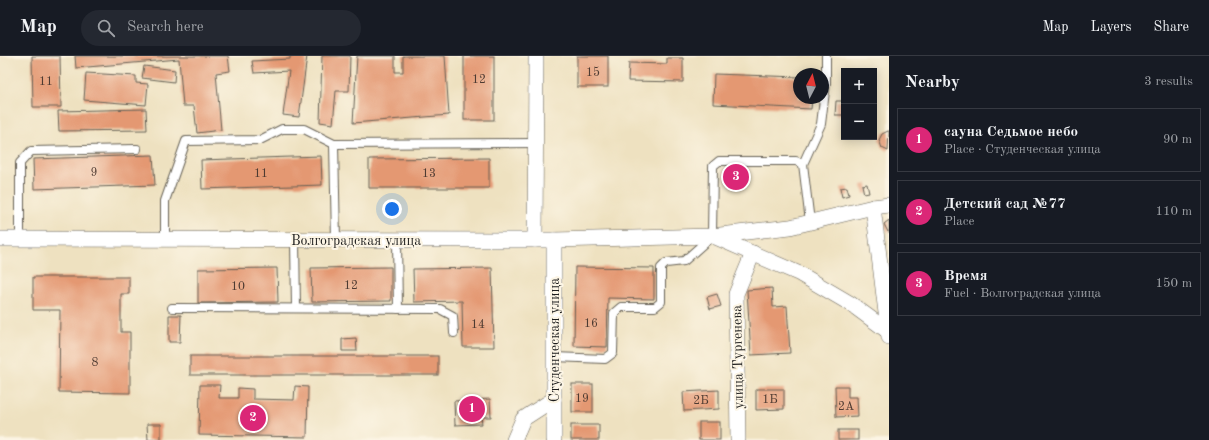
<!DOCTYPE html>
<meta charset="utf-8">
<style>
:root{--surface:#171b24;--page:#242831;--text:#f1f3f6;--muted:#9ea1a6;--line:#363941;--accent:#db2777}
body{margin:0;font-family:"Old Standard TT",serif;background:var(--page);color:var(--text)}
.controls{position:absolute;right:12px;top:12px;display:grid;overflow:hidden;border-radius:0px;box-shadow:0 2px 10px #0003}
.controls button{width:36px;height:36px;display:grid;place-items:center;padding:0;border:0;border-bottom:1px solid var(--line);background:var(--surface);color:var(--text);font:20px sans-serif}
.compass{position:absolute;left:793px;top:12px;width:36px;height:36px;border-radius:50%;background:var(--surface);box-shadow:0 2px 10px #0003;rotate:7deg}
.you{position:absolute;left:392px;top:153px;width:14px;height:14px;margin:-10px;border:3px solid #fff;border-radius:50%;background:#1a73e8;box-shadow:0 0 0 6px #1a73e833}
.badge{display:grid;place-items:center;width:26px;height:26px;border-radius:50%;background:var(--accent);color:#fff;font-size:13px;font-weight:700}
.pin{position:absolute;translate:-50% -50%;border:2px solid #fff;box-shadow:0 1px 4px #0006}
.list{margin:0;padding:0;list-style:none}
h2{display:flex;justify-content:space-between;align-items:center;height:52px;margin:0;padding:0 16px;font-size:17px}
h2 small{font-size:13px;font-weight:400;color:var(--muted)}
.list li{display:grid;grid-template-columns:26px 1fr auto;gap:12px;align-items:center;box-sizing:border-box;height:64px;margin:0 8px 8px;padding:0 8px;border:1px solid var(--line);border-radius:0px}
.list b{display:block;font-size:15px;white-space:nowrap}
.list p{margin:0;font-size:13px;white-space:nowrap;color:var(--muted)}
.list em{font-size:13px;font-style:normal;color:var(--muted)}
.icon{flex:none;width:22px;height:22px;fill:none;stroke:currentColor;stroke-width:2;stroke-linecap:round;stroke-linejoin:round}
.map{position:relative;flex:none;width:889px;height:384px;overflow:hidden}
header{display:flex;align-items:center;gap:24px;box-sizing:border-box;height:56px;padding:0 20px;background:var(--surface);border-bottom:1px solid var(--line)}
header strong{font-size:19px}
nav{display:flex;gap:22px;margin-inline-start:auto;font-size:14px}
.search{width:280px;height:36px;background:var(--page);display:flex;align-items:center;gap:10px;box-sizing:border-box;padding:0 14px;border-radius:22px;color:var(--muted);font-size:15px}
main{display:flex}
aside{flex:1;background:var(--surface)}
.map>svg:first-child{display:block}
.building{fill:#e49872}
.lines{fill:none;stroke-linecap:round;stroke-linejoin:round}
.lane-casing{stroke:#666155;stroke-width:10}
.street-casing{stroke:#666155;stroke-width:16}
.lane{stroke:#fff;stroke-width:8}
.street{stroke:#fff;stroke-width:15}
.labels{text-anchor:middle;stroke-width:4;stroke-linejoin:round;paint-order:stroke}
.number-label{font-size:12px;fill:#4e3b32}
.street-label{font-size:14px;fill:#1c1c1c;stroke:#fcf5e5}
</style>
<header>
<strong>Map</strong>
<div class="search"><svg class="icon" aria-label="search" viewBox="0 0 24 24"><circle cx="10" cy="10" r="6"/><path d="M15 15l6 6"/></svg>Search here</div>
<nav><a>Map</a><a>Layers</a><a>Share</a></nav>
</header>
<main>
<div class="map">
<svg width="889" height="384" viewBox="0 0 889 384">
<rect width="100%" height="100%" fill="#fcf5e5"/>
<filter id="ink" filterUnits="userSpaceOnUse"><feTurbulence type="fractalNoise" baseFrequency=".025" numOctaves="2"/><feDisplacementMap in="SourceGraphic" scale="8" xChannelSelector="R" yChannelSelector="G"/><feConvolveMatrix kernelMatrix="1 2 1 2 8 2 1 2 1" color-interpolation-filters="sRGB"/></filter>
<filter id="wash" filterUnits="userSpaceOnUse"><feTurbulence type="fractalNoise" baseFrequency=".012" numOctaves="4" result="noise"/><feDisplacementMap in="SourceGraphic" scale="16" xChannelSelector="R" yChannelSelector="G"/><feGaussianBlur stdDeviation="0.9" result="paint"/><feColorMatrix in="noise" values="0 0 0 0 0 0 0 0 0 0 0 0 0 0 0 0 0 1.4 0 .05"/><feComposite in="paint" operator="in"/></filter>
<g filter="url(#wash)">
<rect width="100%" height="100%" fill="#eee1c0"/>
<g id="blocks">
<g class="building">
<path d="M32,0H60L61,51H33Z"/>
<path d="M75,0H228L230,15L216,17L221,74L197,77L194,50H183L179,3L76,12Z"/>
<path d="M290,0H307L299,61L283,59L289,15L254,17L252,5L290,3Z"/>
<path d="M322,0H350L349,35H336L333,68L320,66Z"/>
<path d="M357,0H395V16H403V0H445L449,59L353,67Z"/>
<rect x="464" y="0" width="30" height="64"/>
<rect x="577" y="0" width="31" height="31"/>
<path d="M667,2H683V26L628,25L629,7L667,8Z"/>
<path d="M144,10L175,14L174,26L142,22Z"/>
<path d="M86,17L136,20V27L148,28L146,49L84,44Z"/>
<path d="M714,18L799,21V42H812L811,53L713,48Z"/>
<path d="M836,45H844V59H835Z"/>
<path d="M146,53L147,74L59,75L58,55Z"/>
<path d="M888,75H889L888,95L882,92L879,84L882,78Z"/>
<path d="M153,99L155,129L34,133L33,103Z"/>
<path d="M321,100L322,129L202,133L201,104Z"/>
<path d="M489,102V132H369V103Z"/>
<path d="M744,115V126L727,127V116Z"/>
<path d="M867,128L869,137L864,138L862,129Z"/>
<path d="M847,131L849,139L842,141L840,132Z"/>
<path d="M889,164V176H888L884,168Z"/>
<path d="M391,211V245L312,246L311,212Z"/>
<path d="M575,211L654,212V243L608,242L607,291L574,290Z"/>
<path d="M277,212L278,246L198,247V213Z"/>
<path d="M492,212L494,291H463L462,245L414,246L413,213Z"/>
<path d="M33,221H129V238H121V276H130V337L59,336L60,254H33Z"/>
<path d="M772,232L773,251L787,250L790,297L751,299L747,234Z"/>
<path d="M717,238L721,250L710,253L707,241Z"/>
<path d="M169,259H181L180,286H169Z"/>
<path d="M356,282L357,295H342V283Z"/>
<rect x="190" y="300" width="248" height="19"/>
<rect x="572" y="328" width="21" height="28"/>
<path d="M200,329H220L219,342H238V332L253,333V343L294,344L295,330L308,331L307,381L199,379Z"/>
<path d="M835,330H848V341H857L858,360L836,361Z"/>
<path d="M756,333H784V353L756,354Z"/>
<path d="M719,334V353L684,355L683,336Z"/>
<path d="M490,343L491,361H481L482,368L455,369L454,345Z"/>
<rect x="699" y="366" width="21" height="18"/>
<path d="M147,368H161V384H148Z"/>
<rect x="571" y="369" width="28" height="15"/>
<rect x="838" y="374" width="20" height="10"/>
</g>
</g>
</g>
<g filter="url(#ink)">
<use href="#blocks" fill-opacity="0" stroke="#666155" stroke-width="1"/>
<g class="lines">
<g class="lane-casing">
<g id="lane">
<path d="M803,108L821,68L826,27V0"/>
<path d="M20,183V107L31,95L137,93"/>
<path d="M165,184V145L186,85L260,84L282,73H304L334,88"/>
<path d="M295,184L296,252"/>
<path d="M336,184L334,88L536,87"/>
<path d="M397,184L398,253"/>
<path d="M172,252L440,253L453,260L454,277"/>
<path d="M554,301L605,303L613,297L614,257L621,251H655L661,246V212L666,207L684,205L712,180L713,110L719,105H796L803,108L810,166"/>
</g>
</g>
<g class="street-casing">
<g id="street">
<path d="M873,151L889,281"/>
<path d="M713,180L800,218L851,248L889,276"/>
<path d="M0,183L554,184L712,180L790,171L873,151L889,149"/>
<path d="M535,184L536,0"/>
<path d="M554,184V384"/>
<path d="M514,384L523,363L554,343"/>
<path d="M738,384L736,238L753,197"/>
</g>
</g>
<use href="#lane" class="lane"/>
<use href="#street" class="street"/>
</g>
</g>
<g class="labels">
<g class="number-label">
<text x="593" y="20">15</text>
<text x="479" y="27">12</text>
<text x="46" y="29">11</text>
<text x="94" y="120">9</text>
<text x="261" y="121">11</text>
<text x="429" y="121">13</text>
<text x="351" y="233">12</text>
<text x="238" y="234">10</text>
<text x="591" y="271">16</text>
<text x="478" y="272">14</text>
<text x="95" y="310">8</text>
<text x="582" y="346">19</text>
<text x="770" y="347">1Б</text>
<text x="701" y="348">2Б</text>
<text x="846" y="354">2А</text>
</g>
<g class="street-label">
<text x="356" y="189">Волгоградская улица</text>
<text transform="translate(554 284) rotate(-90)" y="5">Студенческая улица</text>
<text transform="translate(737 301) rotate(-91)" y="5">улица Тургенева</text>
</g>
</g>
</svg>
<div class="controls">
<button>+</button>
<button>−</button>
</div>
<svg class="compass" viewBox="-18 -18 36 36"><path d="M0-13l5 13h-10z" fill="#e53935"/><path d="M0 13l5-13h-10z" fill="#9ea1a6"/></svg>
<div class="you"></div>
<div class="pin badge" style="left:472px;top:353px">1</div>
<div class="pin badge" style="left:253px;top:362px">2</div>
<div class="pin badge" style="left:736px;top:121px">3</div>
</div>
<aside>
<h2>Nearby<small>3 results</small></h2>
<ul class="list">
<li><span class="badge">1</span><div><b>сауна Седьмое небо</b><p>Place · Студенческая улица</p></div><em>90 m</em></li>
<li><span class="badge">2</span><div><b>Детский сад №77</b><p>Place</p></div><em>110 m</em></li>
<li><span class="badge">3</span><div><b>Время</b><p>Fuel · Волгоградская улица</p></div><em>150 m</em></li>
</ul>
</aside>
</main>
